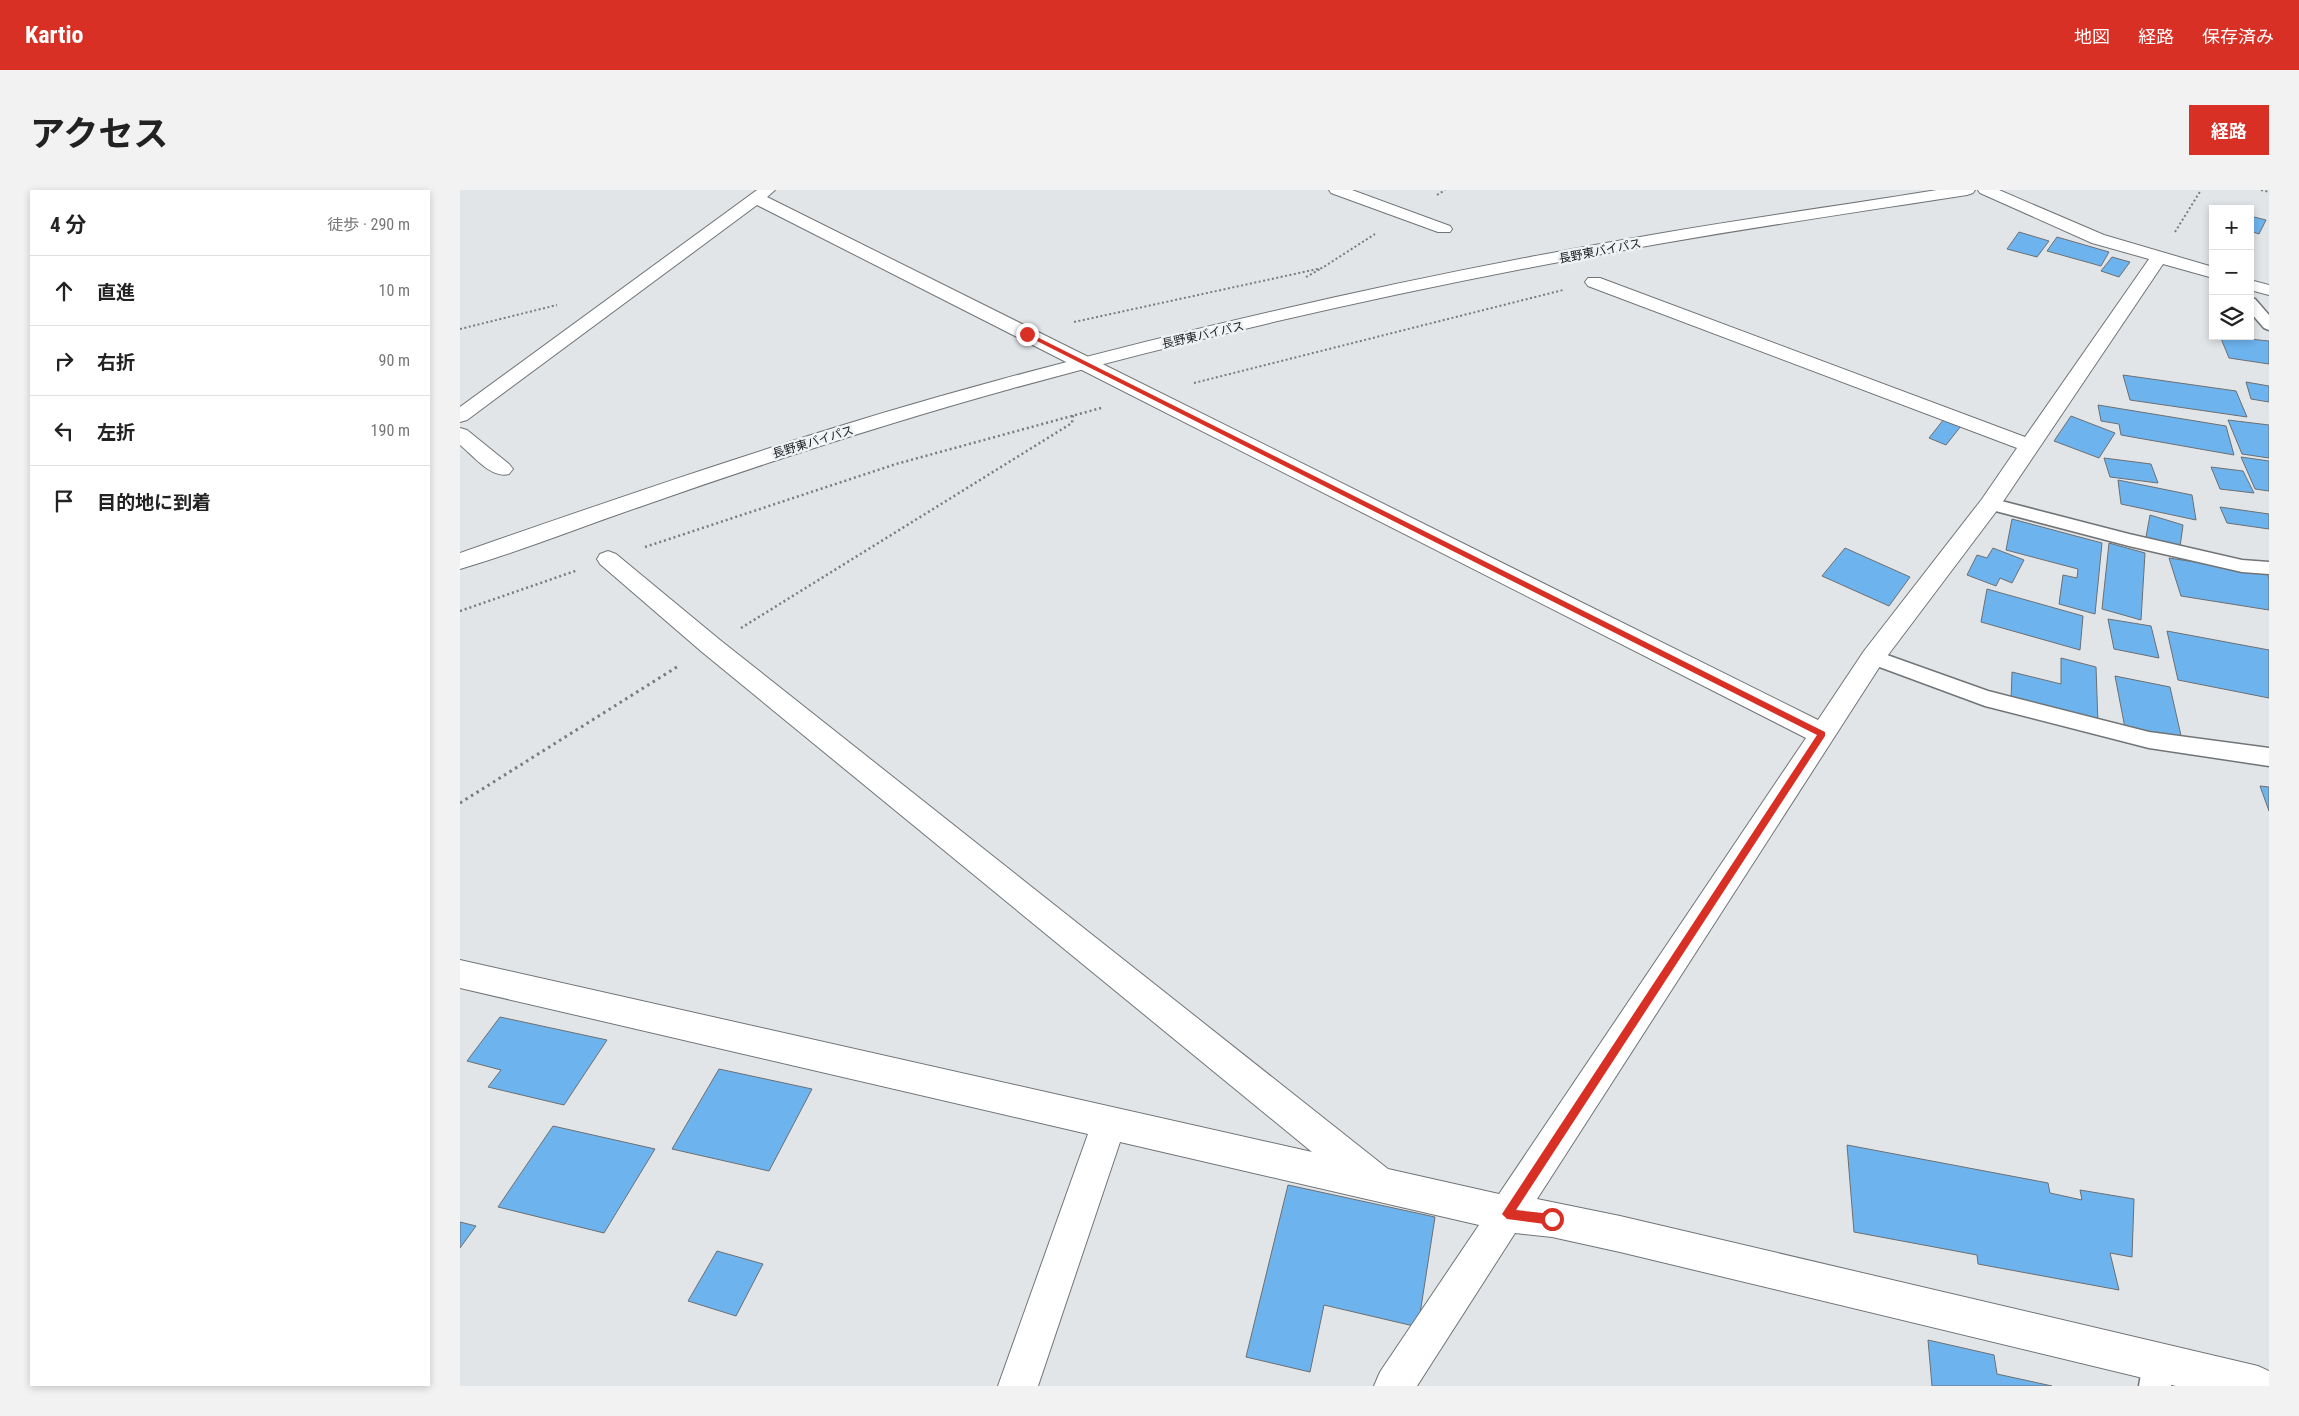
<!DOCTYPE html>
<html lang="ja">
<meta charset="utf-8">
<style>
:root{--surface:#fff;--page:#f2f2f2;--text:#222;--muted:#767676;--line:#e0e0e0;--accent:#d93025}
body{margin:0;font-family:"Roboto Condensed","Noto Sans JP",sans-serif;background:var(--page);color:var(--text)}
.controls{position:absolute;right:15px;top:15px;display:grid;overflow:hidden;border-radius:0px;box-shadow:0 2px 8px #0003}
.controls button{width:45px;height:45px;display:grid;place-items:center;padding:0;border:0;border-bottom:1px solid var(--line);background:var(--surface);color:var(--text);font:25px sans-serif}
.stop{position:absolute;width:15px;height:15px;margin:-11px;border:4px solid #d93025;border-radius:50%;background:#fff}
.stop.end{background:#d93025;border-color:#fff;box-shadow:0 1px 5px #0008}
.list{margin:0;padding:0;list-style:none}
h2{display:flex;justify-content:space-between;align-items:center;height:65px;margin:0;padding:0 20px;font-size:21px}
h2 small{font-size:16px;font-weight:400;color:var(--muted)}
.list li{display:grid;grid-template-columns:32px 1fr auto;gap:15px;align-items:center;box-sizing:border-box;height:70px;padding:0 20px;border-top:1px solid var(--line)}
.list b{display:block;font-size:19px;white-space:nowrap}
.list em{font-size:16px;font-style:normal;color:var(--muted)}
.icon{flex:none;width:28px;height:28px;fill:none;stroke:currentColor;stroke-width:2;stroke-linecap:round;stroke-linejoin:round}
.map{position:relative;flex:none;width:1809px;height:1196px;overflow:hidden;border-radius:0px}
header{display:flex;align-items:center;gap:30px;box-sizing:border-box;height:70px;padding:0 25px;background:var(--accent);color:#fff}
header strong{font-size:24px}
nav{display:flex;gap:28px;margin-inline-start:auto;font-size:18px}
.intro{display:flex;align-items:center;justify-content:space-between;box-sizing:border-box;height:120px;padding:0 30px}
h1{margin:0;font-size:35px}
.button{padding:12px 22px;border-radius:0px;background:var(--accent);color:#fff;font-size:18px;font-weight:700}
main{display:flex;gap:30px;padding:0 30px}
aside{flex:1;background:var(--surface);border-radius:0px;box-shadow:0 2px 8px #0003}
.map>svg:first-child{display:block}
.building{fill:#6db4ef;stroke:#6c6f72}
.lines{fill:none;stroke-linecap:round;stroke-linejoin:round}
.service-casing{stroke:#717477;stroke-width:3}
.minor-casing{stroke:#717477;stroke-width:2}
.trunk-casing{stroke:#717477;stroke-width:2}
.path-far2{stroke:#797c7d;stroke-width:2;stroke-dasharray:2 2.5;stroke-linecap:butt}
.path-far1{stroke:#797c7d;stroke-width:2.5;stroke-dasharray:2 3;stroke-linecap:butt}
.path{stroke:#797c7d;stroke-width:3;stroke-dasharray:2.5 4;stroke-linecap:butt}
.service{fill:#fff;fill-rule:evenodd}
.minor{fill:#fff;fill-rule:evenodd}
.trunk{fill:#fff;fill-rule:evenodd}
.route{fill:#d93025}
.labels{text-anchor:middle;stroke-width:5;stroke-linejoin:round;paint-order:stroke}
.far-street-label{font-size:12px;fill:#1b1c1d;stroke:#eef2f5}
</style>
<header>
<strong>Kartio</strong>
<nav><a>地図</a><a>経路</a><a>保存済み</a></nav>
</header>
<div class="intro"><h1>アクセス</h1><a class="button">経路</a></div>
<main>
<aside>
<h2>4 分<small>徒歩 · 290 m</small></h2>
<ul class="list">
<li><svg class="icon" aria-label="ahead" viewBox="0 0 24 24"><path d="M12 20V5M6 11l6-6 6 6"/></svg><div><b>直進</b></div><em>10 m</em></li>
<li><svg class="icon" aria-label="right" viewBox="0 0 24 24"><path d="M7 20v-9h11M14 6l5 5-5 5"/></svg><div><b>右折</b></div><em>90 m</em></li>
<li><svg class="icon" aria-label="left" viewBox="0 0 24 24"><path d="M17 20v-9H6M10 6l-5 5 5 5"/></svg><div><b>左折</b></div><em>190 m</em></li>
<li><svg class="icon" aria-label="arrive" viewBox="0 0 24 24"><path d="M6 21V4h12l-3 4 3 4H6"/></svg><div><b>目的地に到着</b></div></li>
</ul>
</aside>
<div class="map">
<svg width="1809" height="1196" viewBox="0 0 1809 1196">
<rect width="100%" height="100%" fill="#e1e5e8"/>
<g class="building">
<path d="M1790,26L1806,30L1799,44L1790,41Z"/>
<path d="M1559,42L1589,51L1577,67L1547,59Z"/>
<path d="M1597,47L1649,62L1641,76L1587,61Z"/>
<path d="M1652,67L1670,72L1659,87L1641,81Z"/>
<path d="M1760,146L1809,151V174L1769,168Z"/>
<path d="M1663,185L1776,201L1787,227L1670,210Z"/>
<path d="M1786,192L1809,196V212L1791,209Z"/>
<path d="M1638,215L1766,236L1774,265L1661,245L1659,234L1641,231Z"/>
<path d="M1611,226L1655,243L1639,268L1594,251Z"/>
<path d="M1484,229L1501,236L1486,255L1469,248Z"/>
<path d="M1768,230L1809,235V268L1782,264Z"/>
<path d="M1781,267L1809,271V301L1795,299Z"/>
<path d="M1644,268L1691,274L1698,293L1650,287Z"/>
<path d="M1751,277L1783,281L1794,303L1760,299Z"/>
<path d="M1658,290L1732,305L1736,330L1661,314Z"/>
<path d="M1760,317L1809,324V339L1767,333Z"/>
<path d="M1690,325L1723,335L1720,357L1686,347Z"/>
<path d="M1552,329L1642,353L1635,424L1599,414L1603,385L1617,388L1618,379L1546,360Z"/>
<path d="M1649,353L1685,363L1681,430L1642,419Z"/>
<path d="M1385,358L1450,387L1429,416L1362,386Z"/>
<path d="M1533,358L1564,370L1552,393L1540,388L1536,396L1507,385L1517,365L1527,368Z"/>
<path d="M1709,368L1807,383L1809,389V420L1721,406Z"/>
<path d="M1527,399L1623,426L1620,460L1521,432Z"/>
<path d="M1648,429L1691,436L1699,468L1654,459Z"/>
<path d="M1707,441L1809,460V508L1718,490Z"/>
<path d="M1601,468L1636,477L1638,534L1551,511L1552,482L1601,494Z"/>
<path d="M1655,486L1710,497L1722,550L1665,538Z"/>
<path d="M1800,596L1809,597V621Z"/>
<path d="M40,827L147,850L104,915L28,897L41,880L7,871Z"/>
<path d="M259,879L352,899L309,981L212,959Z"/>
<path d="M93,936L195,959L144,1043L38,1017Z"/>
<path d="M1387,955L1588,993L1590,1003L1622,1010L1620,1000L1674,1009L1672,1067L1650,1063L1659,1100L1518,1074L1517,1065L1394,1042Z"/>
<path d="M828,995L975,1027L958,1137L864,1115L850,1182L786,1167Z"/>
<path d="M0,1032L16,1036L0,1058Z"/>
<path d="M257,1061L303,1074L276,1126L228,1111Z"/>
<path d="M1468,1150L1534,1165L1537,1184L1592,1196H1472Z"/>
</g>
<g class="lines">
<g class="service-casing">
<g id="service">
<path d="M1790,108L1795,109L1809,125V140L1804,138L1790,122Z"/>
<path d="M1530,308L1669,344L1782,370L1809,372V384L1782,382L1669,356L1524,318L1521,314L1524,310Z"/>
<path d="M1413,460L1528,501L1689,542L1809,558V576L1689,558L1525,516L1406,472L1403,467L1406,462Z"/>
<path d="M1699,1156L1710,1161L1715,1172L1711,1196H1679L1683,1172L1688,1161Z"/>
</g>
</g>
<g class="minor-casing">
<g id="minor">
<path d="M297,0H315L307,7L1358,530L1404,461L1522,309L1557,258L1128,96L1125,92L1128,88H1140L1565,247L1689,69L1632,53L1520,3L1518,0H1539L1644,45L1753,77V88L1703,74L1538,319L1422,473L1077,1009L1160,1026L1798,1176L1809,1181V1196H1716L1160,1062L1092,1047L1055,1043L957,1196H914L920,1182L1019,1035L660,952L578,1196H538L628,944L0,798V770L852,962L242,462L140,374L137,369L140,364L148,361L156,364L260,450L928,979L1039,1004L1346,548L297,15L7,230L0,232V217Z"/>
<path d="M869,0H892L990,36L992,39L990,42H978L871,3Z"/>
<path d="M1790,90L1809,95V105L1790,100Z"/>
<path d="M0,238L7,240L49,274L53,279L49,284C31,289 14,266 0,255Z"/>
</g>
</g>
<g class="trunk-casing">
<path id="trunk" d="M1477,0H1515L1513,3L1507,5C1404,21 1301,36 1198,54C981,92 763,140 550,199C427,233 305,273 185,315C123,336 62,361 0,379V363C178,301 357,239 539,190C756,131 976,82 1197,44C1290,28 1384,15 1477,0Z"/>
</g>
<g class="path-far2">
<path d="M1801,0L1809,2"/>
<path d="M977,5L985,0"/>
<path d="M1715,42L1741,0"/>
<path d="M846,87L860,79"/>
<path d="M614,132L862,78L915,44"/>
<path d="M0,139L97,115"/>
<path d="M734,193L1103,100"/>
</g>
<g class="path-far1">
<path d="M185,357L436,274L641,218"/>
<path d="M0,421L118,380"/>
<path d="M281,438L612,233L613,225"/>
</g>
<path class="path" d="M0,613L220,475"/>
<use href="#service" class="service"/>
<use href="#minor" class="minor"/>
<use href="#trunk" class="trunk"/>
</g>
<path class="route" d="M565,143H569L1365,542V546L1056,1020L1092,1024L1098,1029L1096,1033L1092,1035L1047,1029L1042,1024L1357,545L565,145Z"/>
<g class="labels">
<g class="far-street-label">
<text transform="translate(1140 61) rotate(-11)" y="4">長野東バイパス</text>
<text transform="translate(743 145) rotate(-13)" y="4">長野東バイパス</text>
<text transform="translate(353 252) rotate(-17)" y="4">長野東バイパス</text>
</g>
</g>
</svg>
<div class="controls">
<button>+</button>
<button>−</button>
<button><svg class="icon" aria-label="layers" viewBox="0 0 24 24"><path d="M12 4l9 5-9 5-9-5zM3 14l9 5 9-5"/></svg></button>
</div>
<div class="stop" style="left:1092px;top:1029px"></div>
<div class="stop end" style="left:567px;top:144px"></div>
</div>
</main>
